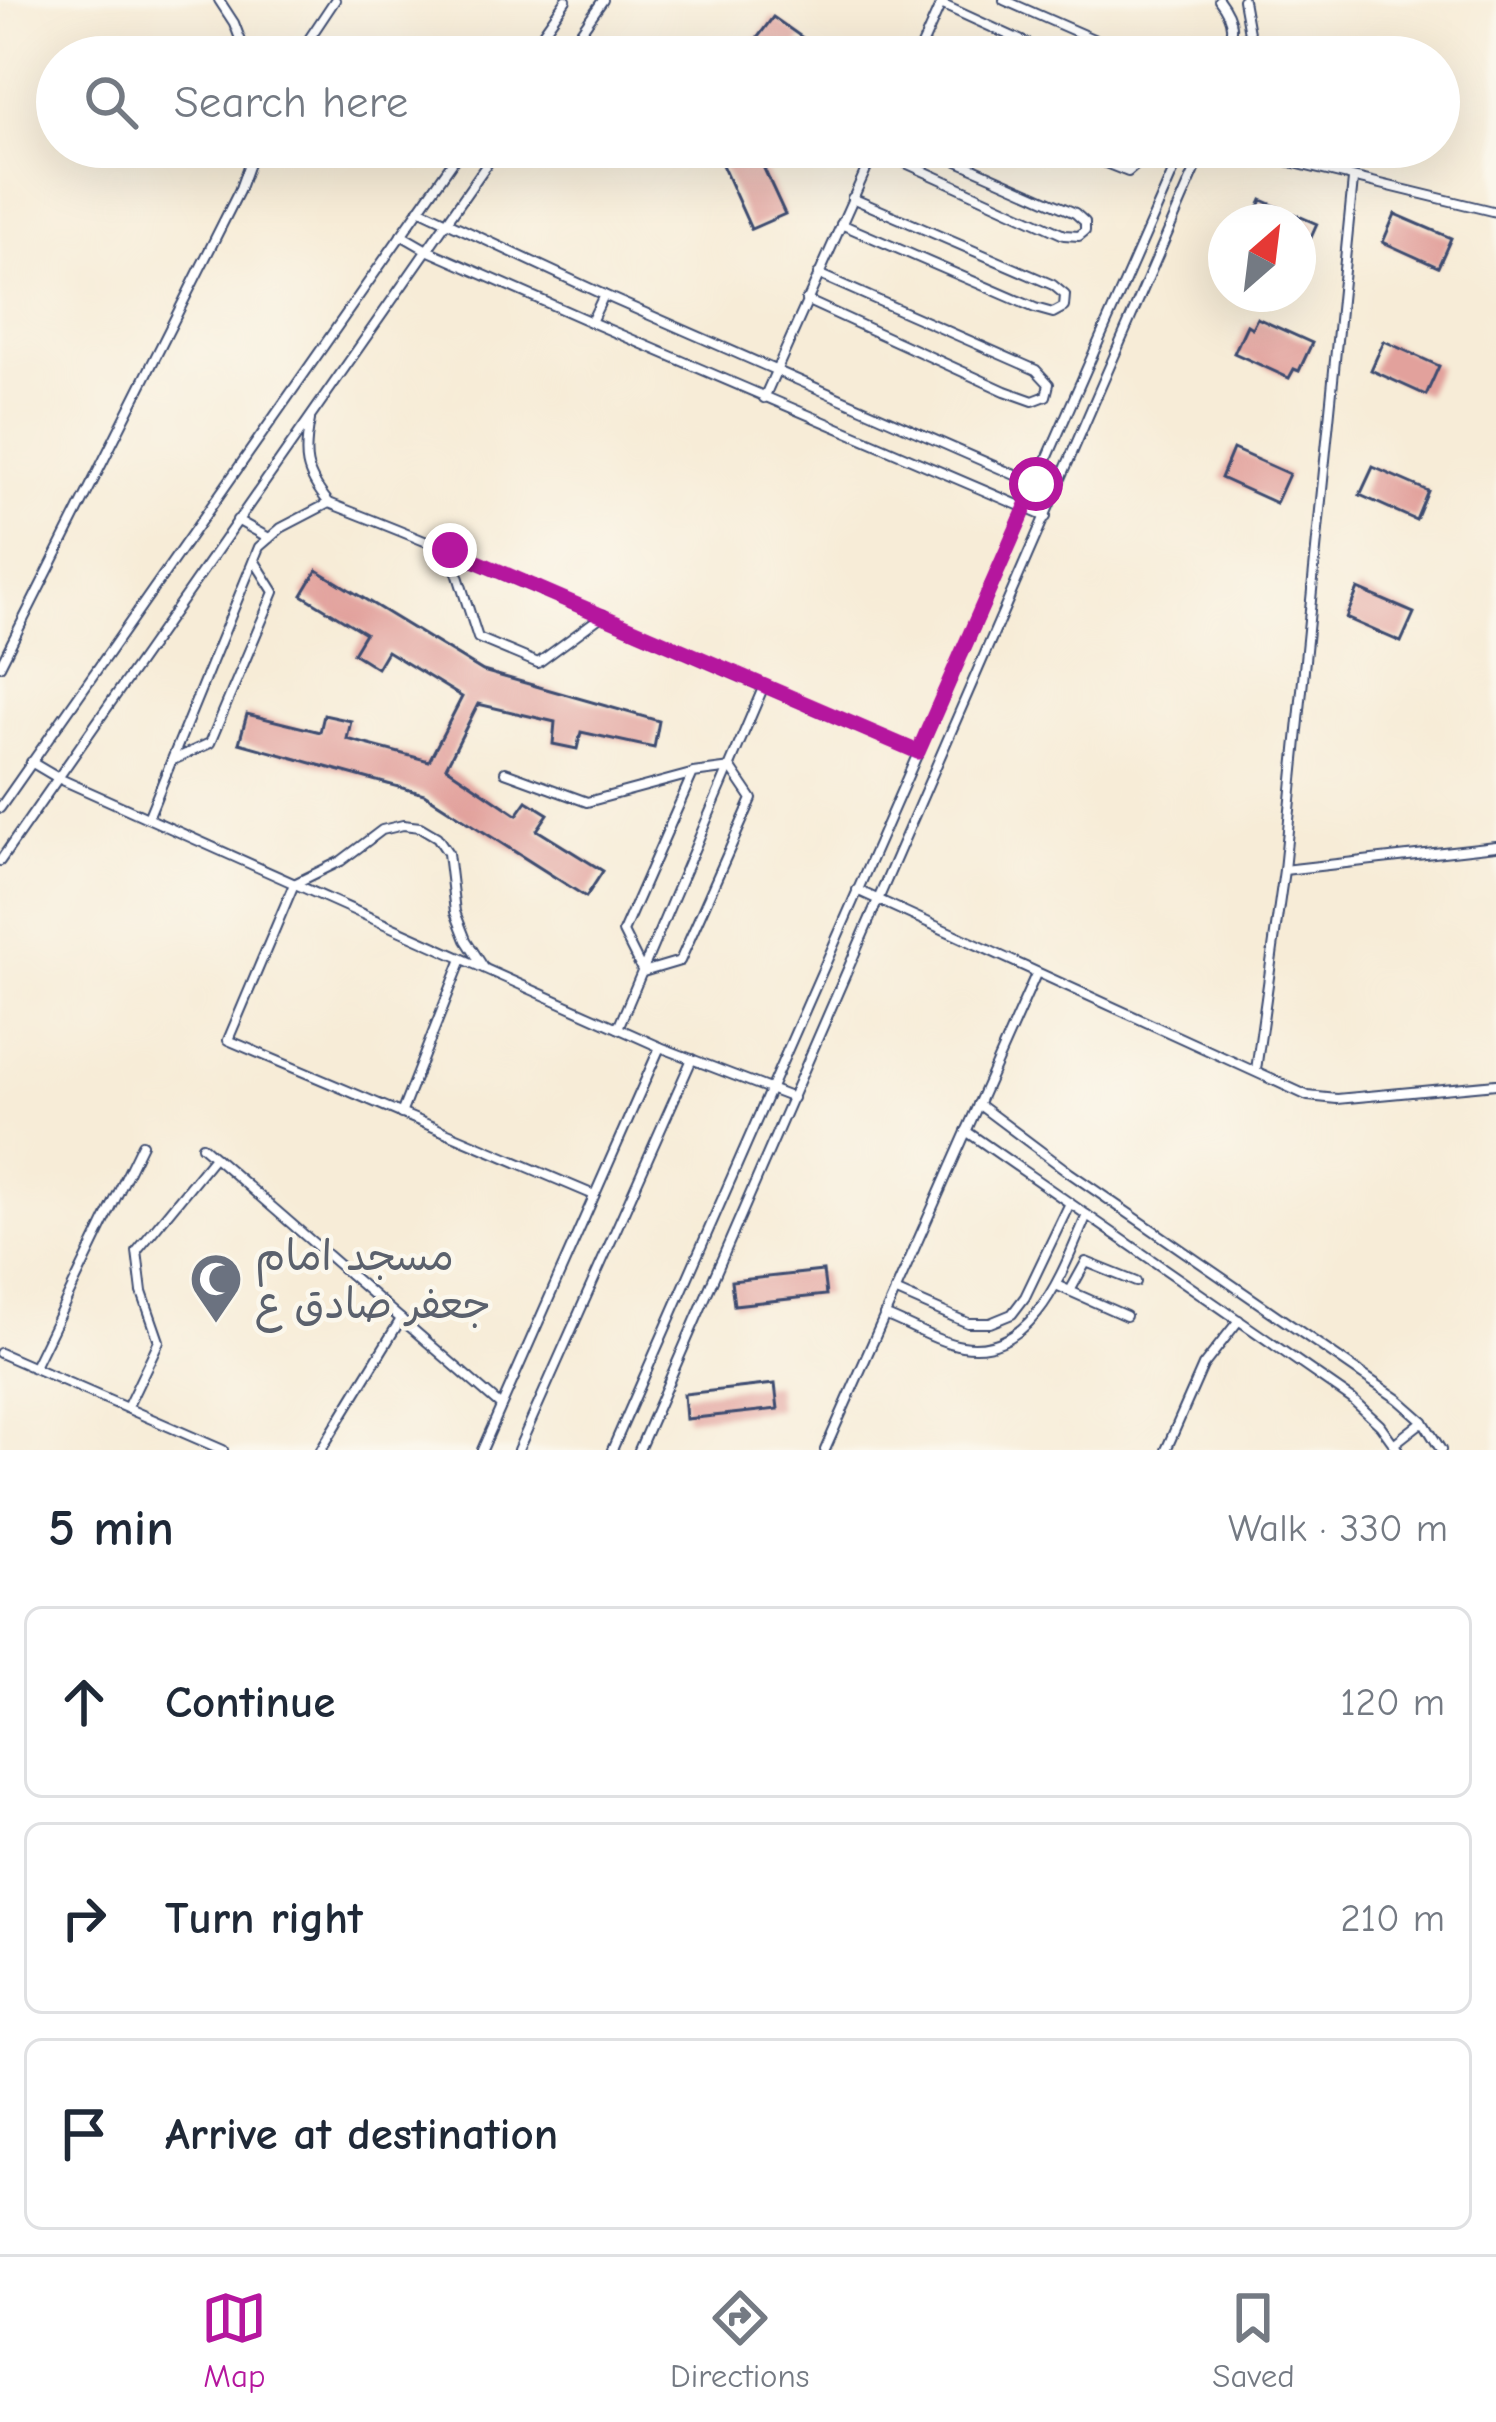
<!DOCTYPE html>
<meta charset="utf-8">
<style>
:root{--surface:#fff;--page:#f6f6f7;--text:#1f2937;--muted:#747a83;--line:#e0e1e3;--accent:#b5179e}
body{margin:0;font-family:"Comic Neue","Playpen Sans Arabic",sans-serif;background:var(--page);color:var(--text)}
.compass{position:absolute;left:1208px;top:204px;width:108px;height:108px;border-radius:50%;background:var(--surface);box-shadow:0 12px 48px #0002;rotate:28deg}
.stop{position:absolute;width:36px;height:36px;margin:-27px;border:9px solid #b5179e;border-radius:50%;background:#fff}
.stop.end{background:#b5179e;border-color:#fff;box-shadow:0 3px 12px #0008}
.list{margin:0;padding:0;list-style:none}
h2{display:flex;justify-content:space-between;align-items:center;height:156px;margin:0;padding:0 48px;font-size:51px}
h2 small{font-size:39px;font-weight:400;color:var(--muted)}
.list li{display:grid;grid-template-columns:78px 1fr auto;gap:36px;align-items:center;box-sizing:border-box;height:192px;margin:0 24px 24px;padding:0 24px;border:3px solid var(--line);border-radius:18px}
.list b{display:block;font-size:45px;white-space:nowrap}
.list em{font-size:39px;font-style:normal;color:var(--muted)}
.icon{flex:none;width:66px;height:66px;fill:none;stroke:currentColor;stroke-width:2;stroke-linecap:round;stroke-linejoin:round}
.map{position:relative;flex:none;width:1496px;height:1450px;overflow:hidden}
.search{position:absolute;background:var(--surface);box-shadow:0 12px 48px #0002;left:36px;right:36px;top:36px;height:132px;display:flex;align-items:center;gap:30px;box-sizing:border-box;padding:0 42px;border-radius:66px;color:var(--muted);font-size:45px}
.sheet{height:804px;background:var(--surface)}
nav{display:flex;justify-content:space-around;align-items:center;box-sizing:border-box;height:168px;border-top:3px solid var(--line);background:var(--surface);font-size:33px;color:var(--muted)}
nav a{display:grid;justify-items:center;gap:6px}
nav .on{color:var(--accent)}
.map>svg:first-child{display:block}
.building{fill:#e2a19c}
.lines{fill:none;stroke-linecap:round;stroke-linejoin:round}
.lane-casing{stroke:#3c4b70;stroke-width:12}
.lane{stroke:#fff;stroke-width:8}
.route{stroke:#b5179e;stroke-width:15}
.labels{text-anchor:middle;stroke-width:9;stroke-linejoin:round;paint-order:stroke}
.worship-label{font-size:42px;fill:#5b616d;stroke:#fbf7ec;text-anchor:start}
</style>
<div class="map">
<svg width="1496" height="1450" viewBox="0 0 1496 1450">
<rect width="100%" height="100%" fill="#fbf7ec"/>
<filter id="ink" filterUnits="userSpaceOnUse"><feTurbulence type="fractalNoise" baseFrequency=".00833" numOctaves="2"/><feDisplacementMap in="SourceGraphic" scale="24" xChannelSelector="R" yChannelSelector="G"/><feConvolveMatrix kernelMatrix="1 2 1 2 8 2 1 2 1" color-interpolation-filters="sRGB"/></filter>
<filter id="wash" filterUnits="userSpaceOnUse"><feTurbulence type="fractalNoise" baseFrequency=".004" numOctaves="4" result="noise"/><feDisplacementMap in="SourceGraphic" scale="48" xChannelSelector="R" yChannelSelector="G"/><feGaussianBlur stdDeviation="2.7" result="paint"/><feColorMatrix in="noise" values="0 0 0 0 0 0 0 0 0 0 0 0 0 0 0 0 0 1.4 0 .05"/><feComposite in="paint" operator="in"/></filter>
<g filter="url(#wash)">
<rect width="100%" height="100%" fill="#f7ecd7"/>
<g id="blocks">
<g class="building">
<path d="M773,17L803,38L789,57H743Z"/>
<path d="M714,147H754L785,214L751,229Z"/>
<path d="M1262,200L1317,224L1298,267V222H1252Z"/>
<path d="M1395,214L1451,238L1438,267L1383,242Z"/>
<path d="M1257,318L1312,343L1299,371L1294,369L1289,378L1234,353L1247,325L1252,328Z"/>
<path d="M1384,341L1439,366L1426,395L1371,370Z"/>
<path d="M1233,449L1289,474L1276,503L1221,478Z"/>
<path d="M1373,467L1428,491L1416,520L1360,495Z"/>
<path d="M317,570L483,671L659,721L654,748L581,732L577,749L553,744L555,722L478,704L446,767L517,815L527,801L548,814L537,830L603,871L586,897L424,794L239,743L247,714L320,732L324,715L351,721L347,739L429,761L462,697L387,651L377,668L353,653L365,633L302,595Z"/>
<path d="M1358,589L1414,613L1401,642L1346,618Z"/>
<path d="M823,1271L826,1295L734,1305L731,1281Z"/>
<path d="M775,1384L778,1409L686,1419L684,1394Z"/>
</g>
</g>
</g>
<g filter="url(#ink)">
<use href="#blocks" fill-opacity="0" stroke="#3c4b70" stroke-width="3"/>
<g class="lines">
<g class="lane-casing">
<g id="lane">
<path d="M219,0L234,23L247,57"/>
<path d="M1004,0L1134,57"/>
<path d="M1219,0C1235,21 1234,33 1223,57"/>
<path d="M941,4L1057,57"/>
<path d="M297,57L335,0"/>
<path d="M526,57L566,0"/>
<path d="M563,57L603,0"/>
<path d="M917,57L942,1"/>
<path d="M1240,57L1249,33L1243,0"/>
<path d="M1065,147L1128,172L1137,164L1134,150L1129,147"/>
<path d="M1229,147L1496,212"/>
<path d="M875,149L1064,235L1079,236L1085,231V222L1075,213L926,147"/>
<path d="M419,209L604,295L1056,493"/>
<path d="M841,224L1035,308L1053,313L1064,307L1065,295L1053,285L852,198"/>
<path d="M401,235L427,250L591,322L1046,517"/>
<path d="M806,300L1005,391L1033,401L1046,396L1049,384L1036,370L818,274"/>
<path d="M591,322L604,295"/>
<path d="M764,398L876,147"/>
<path d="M310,420C303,457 304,473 329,503C528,580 721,670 918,752"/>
<path d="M237,520L269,538"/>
<path d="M450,551L478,638L538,663L603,615"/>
<path d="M0,666L239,191L255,147"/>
<path d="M173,760L210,743L274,592L254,560"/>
<path d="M31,762L58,778L660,1047L793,1098"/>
<path d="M731,768L752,799L680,961L643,972L623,932L693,773Z"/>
<path d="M505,772L587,802L691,774"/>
<path d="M0,808L463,147"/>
<path d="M148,818L259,547L281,528L329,503"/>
<path d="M0,861L499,147"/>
<path d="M1284,870L1496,846"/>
<path d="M857,890L1308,1096L1337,1099L1496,1084"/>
<path d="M484,968L466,940L455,912L448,853L437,837L420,827L403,825L382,830L341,861L294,884L228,1040L594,1195"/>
<path d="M618,1028L763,688"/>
<path d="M1256,1070L1284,870L1353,180"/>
<path d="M978,1104L1070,1173L1398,1399L1423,1421L1441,1450"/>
<path d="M401,1114L462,959"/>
<path d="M966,1131L1352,1399L1380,1425L1398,1450"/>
<path d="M202,1146L501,1406"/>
<path d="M1056,1285L1126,1316"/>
<path d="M895,1291L968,1323H990L1012,1314L1025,1297L1070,1203"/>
<path d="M1070,1291L1086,1262L1136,1282"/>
<path d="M884,1315C908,1324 937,1342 962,1346C1035,1358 1064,1267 1087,1215"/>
<path d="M0,1353L223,1450"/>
<path d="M34,1367L142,1144"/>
<path d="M127,1408L159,1341L142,1292L137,1251L214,1157"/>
<path d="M1395,1443L1423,1421"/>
<path d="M321,1450L401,1319"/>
<path d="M482,1450L660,1047"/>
<path d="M518,1450L692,1059"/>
<path d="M612,1450L1184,147"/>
<path d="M639,1450L1205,147"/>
<path d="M825,1450L1036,974"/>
<path d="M1166,1450L1203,1366L1239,1320"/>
</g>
</g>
<use href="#lane" class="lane"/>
</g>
</g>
<g class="lines" filter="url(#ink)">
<path class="route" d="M450,550L918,752L1036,484"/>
</g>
<defs>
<g id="mosque-pin" transform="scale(2.7)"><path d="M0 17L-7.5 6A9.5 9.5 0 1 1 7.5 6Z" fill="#6b7280" stroke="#fbf7ec"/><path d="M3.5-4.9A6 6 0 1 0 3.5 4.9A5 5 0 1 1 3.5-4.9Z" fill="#fff"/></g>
</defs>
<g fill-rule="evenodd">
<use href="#mosque-pin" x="216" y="1279"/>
</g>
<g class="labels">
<g class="worship-label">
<text x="255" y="1270">مسجد امام<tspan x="255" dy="48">جعفر صادق ع</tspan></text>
</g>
</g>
</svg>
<svg class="compass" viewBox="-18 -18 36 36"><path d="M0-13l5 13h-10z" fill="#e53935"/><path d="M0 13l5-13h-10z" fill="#747a83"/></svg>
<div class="stop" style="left:1036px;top:484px"></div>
<div class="stop end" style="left:450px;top:550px"></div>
<div class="search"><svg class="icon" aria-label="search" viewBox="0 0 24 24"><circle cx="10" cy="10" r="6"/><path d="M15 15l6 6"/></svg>Search here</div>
</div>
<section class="sheet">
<h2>5 min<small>Walk · 330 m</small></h2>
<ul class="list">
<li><svg class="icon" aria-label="ahead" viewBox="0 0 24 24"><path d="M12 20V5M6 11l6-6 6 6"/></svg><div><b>Continue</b></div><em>120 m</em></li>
<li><svg class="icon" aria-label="right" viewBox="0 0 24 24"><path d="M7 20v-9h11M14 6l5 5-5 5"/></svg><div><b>Turn right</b></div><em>210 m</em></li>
<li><svg class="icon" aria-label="arrive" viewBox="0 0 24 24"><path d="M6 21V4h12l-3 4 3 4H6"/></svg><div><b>Arrive at destination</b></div></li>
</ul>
</section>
<nav>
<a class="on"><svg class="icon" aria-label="map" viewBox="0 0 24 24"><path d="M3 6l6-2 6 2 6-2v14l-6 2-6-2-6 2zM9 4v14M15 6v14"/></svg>Map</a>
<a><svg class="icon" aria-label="directions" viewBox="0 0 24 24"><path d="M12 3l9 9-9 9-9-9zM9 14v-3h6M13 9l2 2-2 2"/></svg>Directions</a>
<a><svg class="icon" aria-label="saved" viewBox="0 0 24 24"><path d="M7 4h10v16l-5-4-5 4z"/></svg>Saved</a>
</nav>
